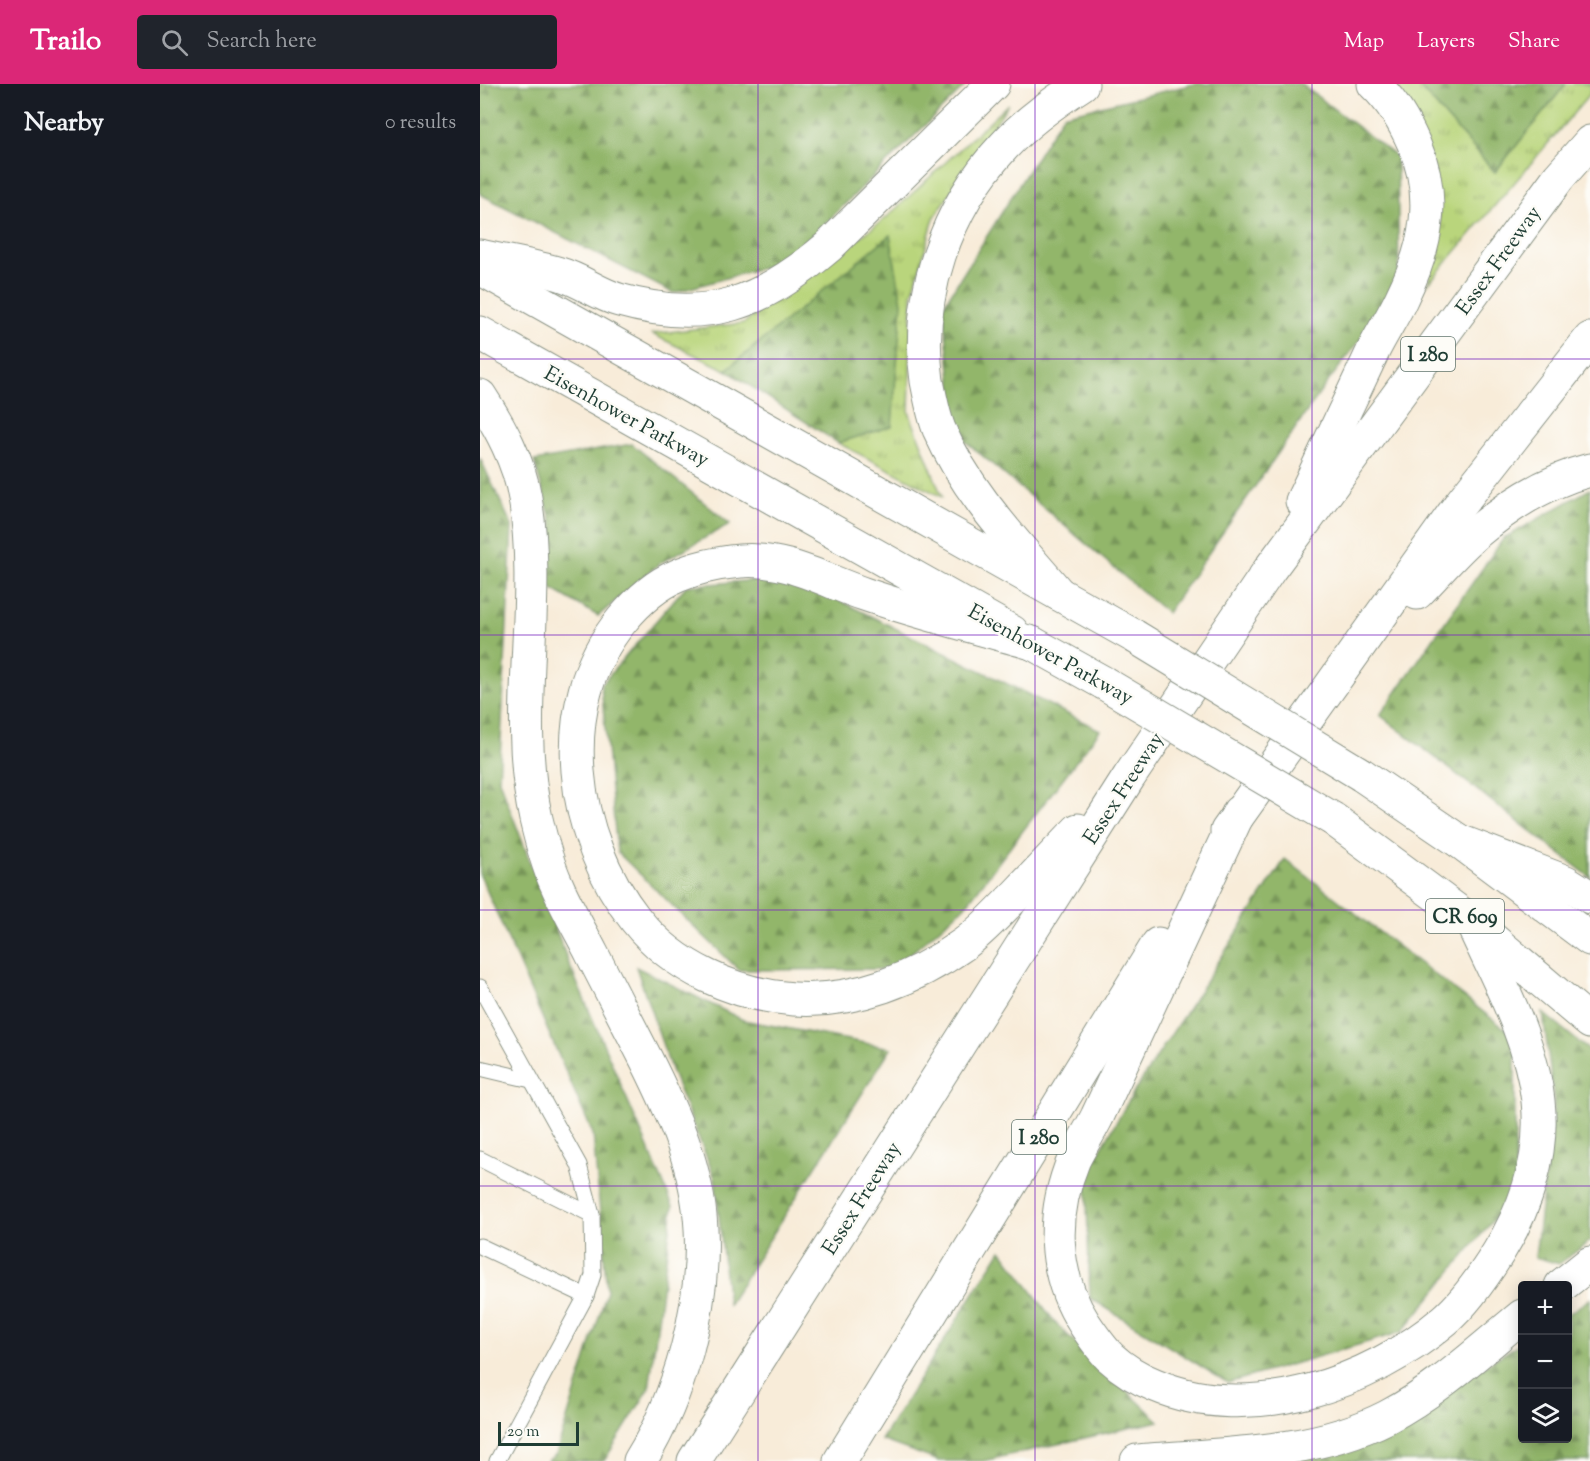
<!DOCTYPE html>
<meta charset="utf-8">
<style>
:root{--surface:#171b24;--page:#20242c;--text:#f1f3f6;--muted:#9ea1a6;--line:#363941;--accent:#db2777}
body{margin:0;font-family:"Sorts Mill Goudy",serif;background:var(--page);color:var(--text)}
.controls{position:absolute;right:18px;bottom:18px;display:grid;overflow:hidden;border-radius:6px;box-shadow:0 3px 15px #0003}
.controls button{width:54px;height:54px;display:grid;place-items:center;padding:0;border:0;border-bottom:2px solid var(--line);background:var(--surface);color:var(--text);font:30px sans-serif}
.scale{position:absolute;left:18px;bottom:15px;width:81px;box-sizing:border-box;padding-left:6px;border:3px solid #1f3d34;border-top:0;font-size:16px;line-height:21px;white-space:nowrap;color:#1f3d34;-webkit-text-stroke:4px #fdfcf7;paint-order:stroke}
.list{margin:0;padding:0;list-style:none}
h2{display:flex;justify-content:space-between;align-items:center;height:78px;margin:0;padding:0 24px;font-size:26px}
h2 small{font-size:20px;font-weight:400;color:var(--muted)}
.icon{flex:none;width:33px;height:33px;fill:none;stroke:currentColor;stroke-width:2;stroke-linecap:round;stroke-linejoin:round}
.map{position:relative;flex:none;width:1110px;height:1377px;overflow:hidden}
header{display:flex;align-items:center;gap:36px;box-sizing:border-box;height:84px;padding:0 30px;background:var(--accent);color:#fff}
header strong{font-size:28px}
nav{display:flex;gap:33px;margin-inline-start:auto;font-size:21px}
.search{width:420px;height:54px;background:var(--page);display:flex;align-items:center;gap:15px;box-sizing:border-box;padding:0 21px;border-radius:6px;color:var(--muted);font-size:22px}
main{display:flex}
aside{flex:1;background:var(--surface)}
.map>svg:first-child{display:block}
.grass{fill:url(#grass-tufts);stroke:#6c8958;stroke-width:1.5}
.forest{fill:url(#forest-firs);stroke:#587a50;stroke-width:1.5}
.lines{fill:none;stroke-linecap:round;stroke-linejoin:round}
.lane-casing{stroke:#8c9486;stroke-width:17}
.secondary-casing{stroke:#8c9486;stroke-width:35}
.primary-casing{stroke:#8c9486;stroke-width:35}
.highway-casing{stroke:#8c9486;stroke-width:35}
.lane{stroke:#fff;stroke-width:15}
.secondary{stroke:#fff;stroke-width:33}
.primary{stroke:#fff;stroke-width:33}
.highway{stroke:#fff;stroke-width:33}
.primary-bridge-casing{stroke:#8c9486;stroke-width:35;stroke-linecap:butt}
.primary-bridge{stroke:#fff;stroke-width:33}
.grid{fill:none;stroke:#7b2cbf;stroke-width:1.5;stroke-opacity:0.55}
.labels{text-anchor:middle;stroke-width:5;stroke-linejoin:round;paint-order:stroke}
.shield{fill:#fdfcf7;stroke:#62766e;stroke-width:1.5}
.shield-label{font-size:20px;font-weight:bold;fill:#1f3d34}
.street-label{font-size:21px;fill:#1f3d34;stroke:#fdfcf7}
</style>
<header>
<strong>Trailo</strong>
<div class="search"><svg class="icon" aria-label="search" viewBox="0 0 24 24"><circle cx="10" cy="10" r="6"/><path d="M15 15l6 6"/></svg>Search here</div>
<nav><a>Map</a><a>Layers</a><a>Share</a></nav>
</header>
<main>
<aside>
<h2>Nearby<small>0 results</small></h2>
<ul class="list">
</ul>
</aside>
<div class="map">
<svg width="1110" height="1377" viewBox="0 0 1110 1377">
<defs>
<pattern id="grass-tufts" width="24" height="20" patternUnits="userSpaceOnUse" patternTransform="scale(1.5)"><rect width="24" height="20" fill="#b9d57b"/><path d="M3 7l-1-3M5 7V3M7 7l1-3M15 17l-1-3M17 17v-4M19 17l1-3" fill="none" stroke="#96ae66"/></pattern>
<pattern id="forest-firs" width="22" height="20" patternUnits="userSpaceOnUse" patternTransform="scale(1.5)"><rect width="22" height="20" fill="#92b66b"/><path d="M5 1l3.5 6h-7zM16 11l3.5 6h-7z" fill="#779559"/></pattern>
</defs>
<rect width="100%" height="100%" fill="#fdfcf7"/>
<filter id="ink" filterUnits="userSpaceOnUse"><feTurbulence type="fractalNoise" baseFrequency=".0167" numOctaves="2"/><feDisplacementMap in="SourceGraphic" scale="12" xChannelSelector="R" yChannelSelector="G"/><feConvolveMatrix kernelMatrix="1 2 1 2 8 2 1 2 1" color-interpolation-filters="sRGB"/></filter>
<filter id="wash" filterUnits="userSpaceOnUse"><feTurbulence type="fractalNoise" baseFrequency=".008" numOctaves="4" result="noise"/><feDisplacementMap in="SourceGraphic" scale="24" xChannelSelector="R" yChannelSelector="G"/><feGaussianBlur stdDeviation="1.35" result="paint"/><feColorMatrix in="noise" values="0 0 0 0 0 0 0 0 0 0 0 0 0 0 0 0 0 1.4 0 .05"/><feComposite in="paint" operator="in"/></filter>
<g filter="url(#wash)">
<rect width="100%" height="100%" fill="#f8ecd9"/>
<g class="grass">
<path d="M910,0H937L1015,88L1086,0H1110V10L948,200L960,133Z"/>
<path d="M528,20L454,134L432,211L429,328L462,413L358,359L412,342L410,152L246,286L172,250L264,239L406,134Z"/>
</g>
<g class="forest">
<path d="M0,0H487L307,177L193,209L0,110Z"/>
<path d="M714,0H821L917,73L919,193L897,234L844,303L687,529L477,350L463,222L583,31Z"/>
<path d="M937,0H1086L1015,88Z"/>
<path d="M410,151L422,219L412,342L358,359L246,286Z"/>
<path d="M152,360L250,440L180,479L118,532L62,499L73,442L54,377Z"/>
<path d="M0,374L32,442L19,696L89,880L193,1122L169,1305L124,1377H67L76,1370L127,1207L113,1050L0,791Z"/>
<path d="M1110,405V793L900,631L1023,455Z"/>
<path d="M312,493L620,646L486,821L413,885L259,886L137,768L121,601L206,502Z"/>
<path d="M805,775L1046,961L1035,975V1109L922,1248L748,1299L610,1214L606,1091L652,1011Z"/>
<path d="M156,883L263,936L411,964L248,1221L235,1094L193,991Z"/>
<path d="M1063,929L1110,967V1157L1079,1180L1055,1173L1074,1018Z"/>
<path d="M521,1166L577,1241L679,1337L503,1377H459L401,1356Z"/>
<path d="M1110,1215V1377H770L886,1358L1042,1258V1354H1088V1230Z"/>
</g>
</g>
<g filter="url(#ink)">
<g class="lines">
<g class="lane-casing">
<g id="lane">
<path d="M0,903L99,1081L112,1131L113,1191L106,1212L17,1377"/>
<path d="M0,984L51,996"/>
<path d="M0,1075L112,1131"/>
<path d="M0,1162L106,1212"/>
</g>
</g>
<g class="secondary-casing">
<g id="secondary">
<path d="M0,184L577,509"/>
<path d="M0,249L532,548"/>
</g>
</g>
<g class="primary-casing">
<g id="primary">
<path d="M579,510L654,552"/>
<path d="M552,559L624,599"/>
<path d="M882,691L979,757L1110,855"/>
<path d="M853,735L991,837L1110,938"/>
</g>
</g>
<g class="highway-casing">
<g id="highway">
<path d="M0,172C27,178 54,182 80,190C101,196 118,210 139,216C227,241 281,220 348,163L513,0"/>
<path d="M0,312C20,343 39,377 45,414C63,520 32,629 56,735C61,756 67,779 76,799C86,823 100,846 112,870C130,905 148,940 166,975C193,1029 218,1084 221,1145C225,1222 200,1312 160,1377"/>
<path d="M822,417C846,367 870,316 894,265C903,247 914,231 922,213C947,162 957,113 934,60C924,37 912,17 894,0"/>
<path d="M937,509C957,489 975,467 996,449C1028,422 1069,396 1110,386"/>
<path d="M579,510C535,458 487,409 459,345C453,330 450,312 447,297C435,213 466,124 524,62C547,37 574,18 602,0"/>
<path d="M552,559C496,543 439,529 384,510C343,496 305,473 260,477C239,479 217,483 197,492C175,501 158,517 142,536C71,621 91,754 156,836C194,884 255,911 314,915C374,919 435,895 484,860C502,847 519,828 535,812C556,790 577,768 598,746"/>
<path d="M759,728L617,1033C610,1047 601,1061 594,1075C571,1130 572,1189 604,1239C612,1251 620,1263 630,1273C643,1285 660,1295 675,1301C769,1341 890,1300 965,1236C986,1218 1003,1193 1018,1169C1046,1124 1064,1071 1058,1017C1051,954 1017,894 991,837"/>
<path d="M747,747L981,419L1110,255"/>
<path d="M979,757L1086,798L1110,813"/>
<path d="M1081,1202L1110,1179"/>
<path d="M214,1377L649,693L790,485L1079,93L1110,58"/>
<path d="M360,1377L678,860"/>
<path d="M657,1377C739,1370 833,1371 907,1333C957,1307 999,1267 1042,1232"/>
</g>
</g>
<use href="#lane" class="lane"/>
<use href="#secondary" class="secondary"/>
<use href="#primary" class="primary"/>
<use href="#highway" class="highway"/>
<g class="primary-bridge-casing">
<g id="primary-bridge">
<path d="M654,552L882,691"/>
<path d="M624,599L853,735"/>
</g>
</g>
<use href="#primary-bridge" class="primary-bridge"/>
</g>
</g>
<path class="grid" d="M278,0V1377M555,0V1377M832,0V1377M0,275H1110M0,551H1110M0,826H1110M0,1102H1110"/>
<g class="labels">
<g class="shield">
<rect x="921" y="253" width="54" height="34" rx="4.5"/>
<rect x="946" y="815" width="78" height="34" rx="4.5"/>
<rect x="532" y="1036" width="54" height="34" rx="4.5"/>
</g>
<g class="shield-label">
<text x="948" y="277">I 280</text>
<text x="985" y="839">CR 609</text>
<text x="559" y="1060">I 280</text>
</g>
<g class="street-label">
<text transform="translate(1018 176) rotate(-54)" y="7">Essex Freeway</text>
<text transform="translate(147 332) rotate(29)" y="7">Eisenhower Parkway</text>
<text transform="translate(571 570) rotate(29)" y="7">Eisenhower Parkway</text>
<text transform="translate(643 704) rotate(-57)" y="7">Essex Freeway</text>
<text transform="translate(381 1114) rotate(-58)" y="7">Essex Freeway</text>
</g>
</g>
</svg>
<div class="controls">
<button>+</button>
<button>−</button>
<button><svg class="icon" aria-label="layers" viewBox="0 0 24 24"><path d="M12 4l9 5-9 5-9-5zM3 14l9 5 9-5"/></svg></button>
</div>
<div class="scale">20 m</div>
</div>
</main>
